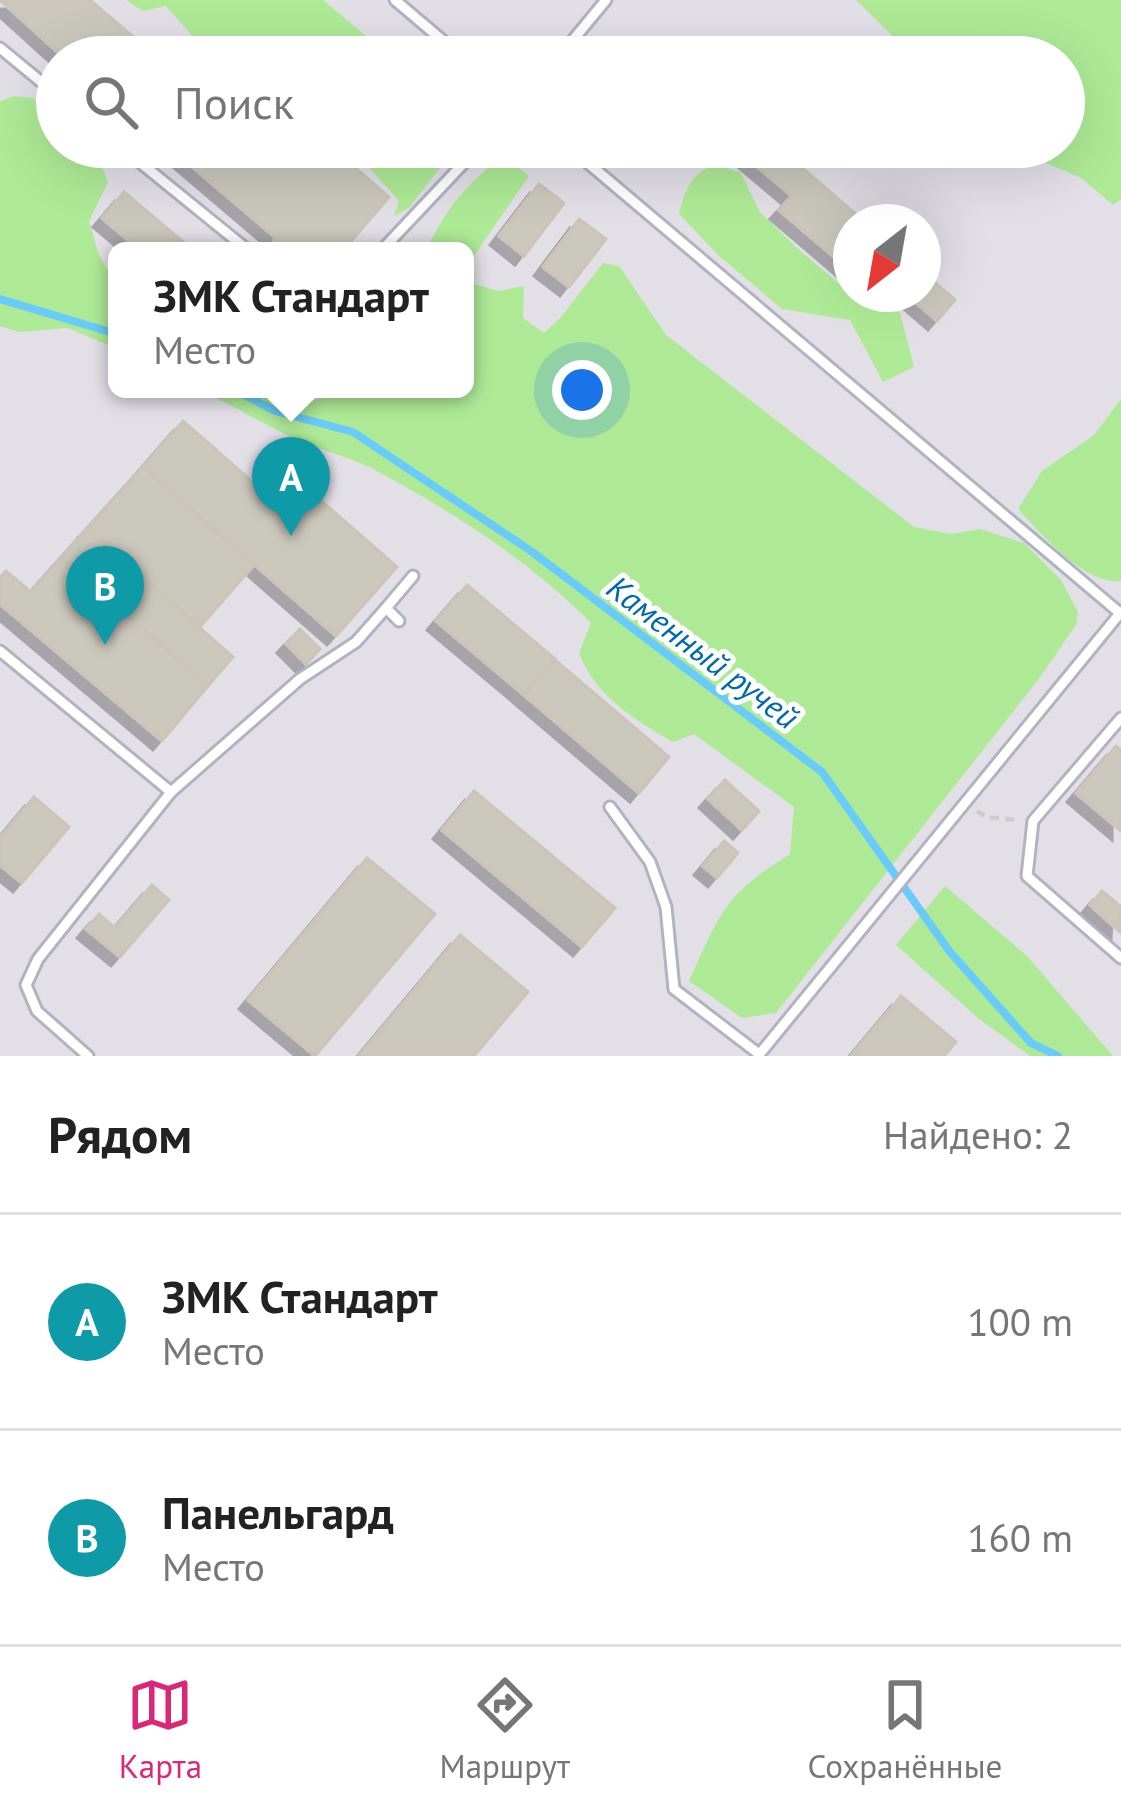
<!DOCTYPE html>
<html lang="ru">
<meta charset="utf-8">
<style>
:root{--surface:#fff;--page:#f2f2f2;--text:#222;--muted:#767676;--line:#e0e0e0;--accent:#db2777}
body{margin:0;font-family:"PT Sans",sans-serif;background:var(--page);color:var(--text)}
.compass{position:absolute;left:833px;top:204px;width:108px;height:108px;border-radius:50%;background:var(--surface);box-shadow:0 12px 48px #0002;rotate:211deg}
.you{position:absolute;left:582px;top:390px;width:42px;height:42px;margin:-30px;border:9px solid #fff;border-radius:50%;background:#1a73e8;box-shadow:0 0 0 18px #1a73e833}
.badge{display:grid;place-items:center;width:78px;height:78px;border-radius:50%;background:var(--accent);color:#fff;font-size:39px;font-weight:700}
.pin{position:absolute;translate:-50% -99px;filter:drop-shadow(0 3px 6px #0008)}
.pin::after{content:'';position:absolute;top:63px;width:42px;height:36px;background:inherit;clip-path:polygon(0 0,100% 0,50% 100%)}
.popup{position:absolute;left:108px;top:242px;width:366px;height:156px;box-sizing:border-box;display:grid;place-content:center;border-radius:18px;background:var(--surface);filter:drop-shadow(0 3px 9px #0005);font-size:39px;white-space:nowrap;color:var(--muted)}
.popup b{font-size:45px;color:var(--text)}
.popup::after{content:'';position:absolute;left:50%;top:100%;margin-left:-24px;border:24px solid transparent;border-top-color:var(--surface)}
.list{margin:0;padding:0;list-style:none}
h2{display:flex;justify-content:space-between;align-items:center;height:156px;margin:0;padding:0 48px;font-size:51px}
h2 small{font-size:39px;font-weight:400;color:var(--muted)}
.list li{display:grid;grid-template-columns:78px 1fr auto;gap:36px;align-items:center;box-sizing:border-box;height:216px;padding:0 48px;border-top:3px solid var(--line)}
.list b{display:block;font-size:45px;white-space:nowrap}
.list p{margin:0;font-size:39px;white-space:nowrap;color:var(--muted)}
.list em{font-size:39px;font-style:normal;color:var(--muted)}
.icon{flex:none;width:66px;height:66px;fill:none;stroke:currentColor;stroke-width:2;stroke-linecap:round;stroke-linejoin:round}
.map{position:relative;flex:none;width:1121px;height:1056px;overflow:hidden}
.search{position:absolute;background:var(--surface);box-shadow:0 12px 48px #0002;left:36px;right:36px;top:36px;height:132px;display:flex;align-items:center;gap:30px;box-sizing:border-box;padding:0 42px;border-radius:66px;color:var(--muted);font-size:45px}
.sheet{height:588px;background:var(--surface)}
nav{display:flex;justify-content:space-around;align-items:center;box-sizing:border-box;height:168px;border-top:3px solid var(--line);background:var(--surface);font-size:33px;color:var(--muted)}
nav a{display:grid;justify-items:center;gap:6px}
nav .on{color:var(--accent)}
.map>svg:first-child{display:block}
.industrial{fill:#e2dfe7;fill-rule:evenodd}
.green{fill:#aeea96}
.lines{fill:none;stroke-linecap:round;stroke-linejoin:round}
.stream{stroke:#68cbfa;stroke-width:8}
.building{fill:#cac7bc;stroke:#cbc5b7;stroke-width:3;filter:url(#shadow)}
.service-casing{stroke:#b2b3c1;stroke-width:15}
.path{stroke:#ccc;stroke-width:4.5;stroke-dasharray:9 6;stroke-linecap:butt}
.service{stroke:#fff;stroke-width:9}
.labels{text-anchor:middle;stroke-width:10;stroke-linejoin:round;paint-order:stroke}
.water-label{font-size:33px;font-style:italic;fill:#0168ac;stroke:#fff}
</style>
<div class="map">
<svg width="1121" height="1056" viewBox="0 0 1121 1056">
<defs>
<filter id="shadow"><feDropShadow dx="-9" dy="9" stdDeviation="0" flood-color="#0004"/></filter>
</defs>
<rect width="100%" height="100%" fill="#efe9de"/>
<path class="industrial" d="M0,0H1121V1056H0ZM57,57H1064V147H57ZM851,222H923V294H851ZM117,251H465V389H117Z"/>
<g class="green">
<path d="M126,0H323L391,57H211L166,6L143,11Z"/>
<path d="M856,0H1121V199L1113,205L1081,178L1046,163L1024,147H1064V57H914Z"/>
<path d="M14,96L32,98L57,117V147H88L98,158L108,182L89,221L98,252L117,289V349L68,328L19,332L0,326V101Z"/>
<path d="M351,147H456L409,208L394,216L399,201Z"/>
<path d="M504,156L529,176L473,257L475,284L498,291L524,286L523,318L544,333L561,317L603,263L619,266L666,335L914,527L951,534L980,529L1024,543L1061,580L1078,612L1076,625L1038,680L776,1013L742,1018L689,981C720,913 724,895 790,854L794,807L694,734L673,742C634,719 596,697 579,653L591,623C528,560 452,511 373,469C346,455 314,449 287,435C256,420 228,402 196,389H280L306,403L324,398V389H465V251H426C444,211 468,181 504,156Z"/>
<path d="M715,164L741,173L760,212L797,248L851,294L900,313L914,367L883,382L850,320L782,309L719,256L679,214C686,188 690,175 715,164Z"/>
<path d="M1121,399V581C1085,585 1042,535 1018,509L1042,471L1094,435Z"/>
<path d="M945,886L1027,956L1113,1056H1030L978,1018L896,945Z"/>
</g>
<g class="lines">
<g class="stream">
<path d="M0,299L117,334"/>
<path d="M233,389L275,411L353,432L531,551L822,772L950,952L1031,1043L1058,1056"/>
</g>
</g>
<g class="building">
<path d="M0,0H90L157,57H63Z"/>
<path d="M169,147H263L291,171L312,147H331L389,197L343,251H292L287,247L284,251L273,242L276,238Z"/>
<path d="M758,147H778L865,222H851V263L847,268L779,210L792,196L748,159Z"/>
<path d="M539,184L564,203L524,256L499,236Z"/>
<path d="M124,192L194,251H141L102,218Z"/>
<path d="M579,219L606,239L569,287L543,267Z"/>
<path d="M923,272L955,300L937,321L906,294H923Z"/>
<path d="M183,421L281,507L301,483L397,567L336,636L143,467Z"/>
<path d="M143,467L254,565L200,627L87,529Z"/>
<path d="M87,529L233,657L208,686L61,558Z"/>
<path d="M61,558L208,686L162,741L0,604V577L6,571L31,592Z"/>
<path d="M467,585L555,659L524,695L436,621Z"/>
<path d="M300,629L320,649L306,664L286,644Z"/>
<path d="M555,660L669,757L639,793L524,695Z"/>
<path d="M1116,746L1121,750V831L1076,793Z"/>
<path d="M725,780L759,811L742,830L708,799Z"/>
<path d="M474,791L615,908L582,947L442,830Z"/>
<path d="M34,797L69,827L22,883L0,865V838Z"/>
<path d="M724,841L738,853L717,878L703,866Z"/>
<path d="M367,858L435,914L315,1056L248,1000Z"/>
<path d="M152,885L169,900L120,957L86,929L99,914L115,928Z"/>
<path d="M1102,891L1121,907L1120,932L1090,905Z"/>
<path d="M460,935L528,992L474,1056H359Z"/>
<path d="M901,996L956,1042L944,1056H851Z"/>
</g>
<g class="lines">
<g class="service-casing">
<g id="service">
<path d="M395,0L462,57"/>
<path d="M0,48L57,95"/>
<path d="M559,57L606,0"/>
<path d="M121,147L249,251"/>
<path d="M569,147L1121,614"/>
<path d="M381,251L479,147"/>
<path d="M386,608L413,576"/>
<path d="M0,651L171,792"/>
<path d="M1121,718L1033,821L1027,876L1121,958"/>
<path d="M610,807L650,862L666,907L674,989L759,1054"/>
<path d="M88,1056L37,1011L26,985L38,959L171,792L300,679L356,642L386,608L399,621"/>
<path d="M758,1056L1121,612"/>
</g>
</g>
<path class="path" d="M977,811L986,817L1018,820"/>
<use href="#service" class="service"/>
</g>
<g class="labels">
<g class="water-label">
<text transform="translate(703 652) rotate(37)" y="12">Каменный ручей</text>
</g>
</g>
</svg>
<svg class="compass" viewBox="-18 -18 36 36"><path d="M0-13l5 13h-10z" fill="#e53935"/><path d="M0 13l5-13h-10z" fill="#767676"/></svg>
<div class="you"></div>
<div class="pin badge" style="left:291px;top:536px;background:#0f9aa8">A</div>
<div class="popup"><b>ЗМК Стандарт</b>Место</div>
<div class="pin badge" style="left:105px;top:645px;background:#0f9aa8">B</div>
<div class="search"><svg class="icon" aria-label="search" viewBox="0 0 24 24"><circle cx="10" cy="10" r="6"/><path d="M15 15l6 6"/></svg>Поиск</div>
</div>
<section class="sheet">
<h2>Рядом<small>Найдено: 2</small></h2>
<ul class="list">
<li><span class="badge" style="background:#0f9aa8">A</span><div><b>ЗМК Стандарт</b><p>Место</p></div><em>100 m</em></li>
<li><span class="badge" style="background:#0f9aa8">B</span><div><b>Панельгард</b><p>Место</p></div><em>160 m</em></li>
</ul>
</section>
<nav>
<a class="on"><svg class="icon" aria-label="map" viewBox="0 0 24 24"><path d="M3 6l6-2 6 2 6-2v14l-6 2-6-2-6 2zM9 4v14M15 6v14"/></svg>Карта</a>
<a><svg class="icon" aria-label="directions" viewBox="0 0 24 24"><path d="M12 3l9 9-9 9-9-9zM9 14v-3h6M13 9l2 2-2 2"/></svg>Маршрут</a>
<a><svg class="icon" aria-label="saved" viewBox="0 0 24 24"><path d="M7 4h10v16l-5-4-5 4z"/></svg>Сохранённые</a>
</nav>
